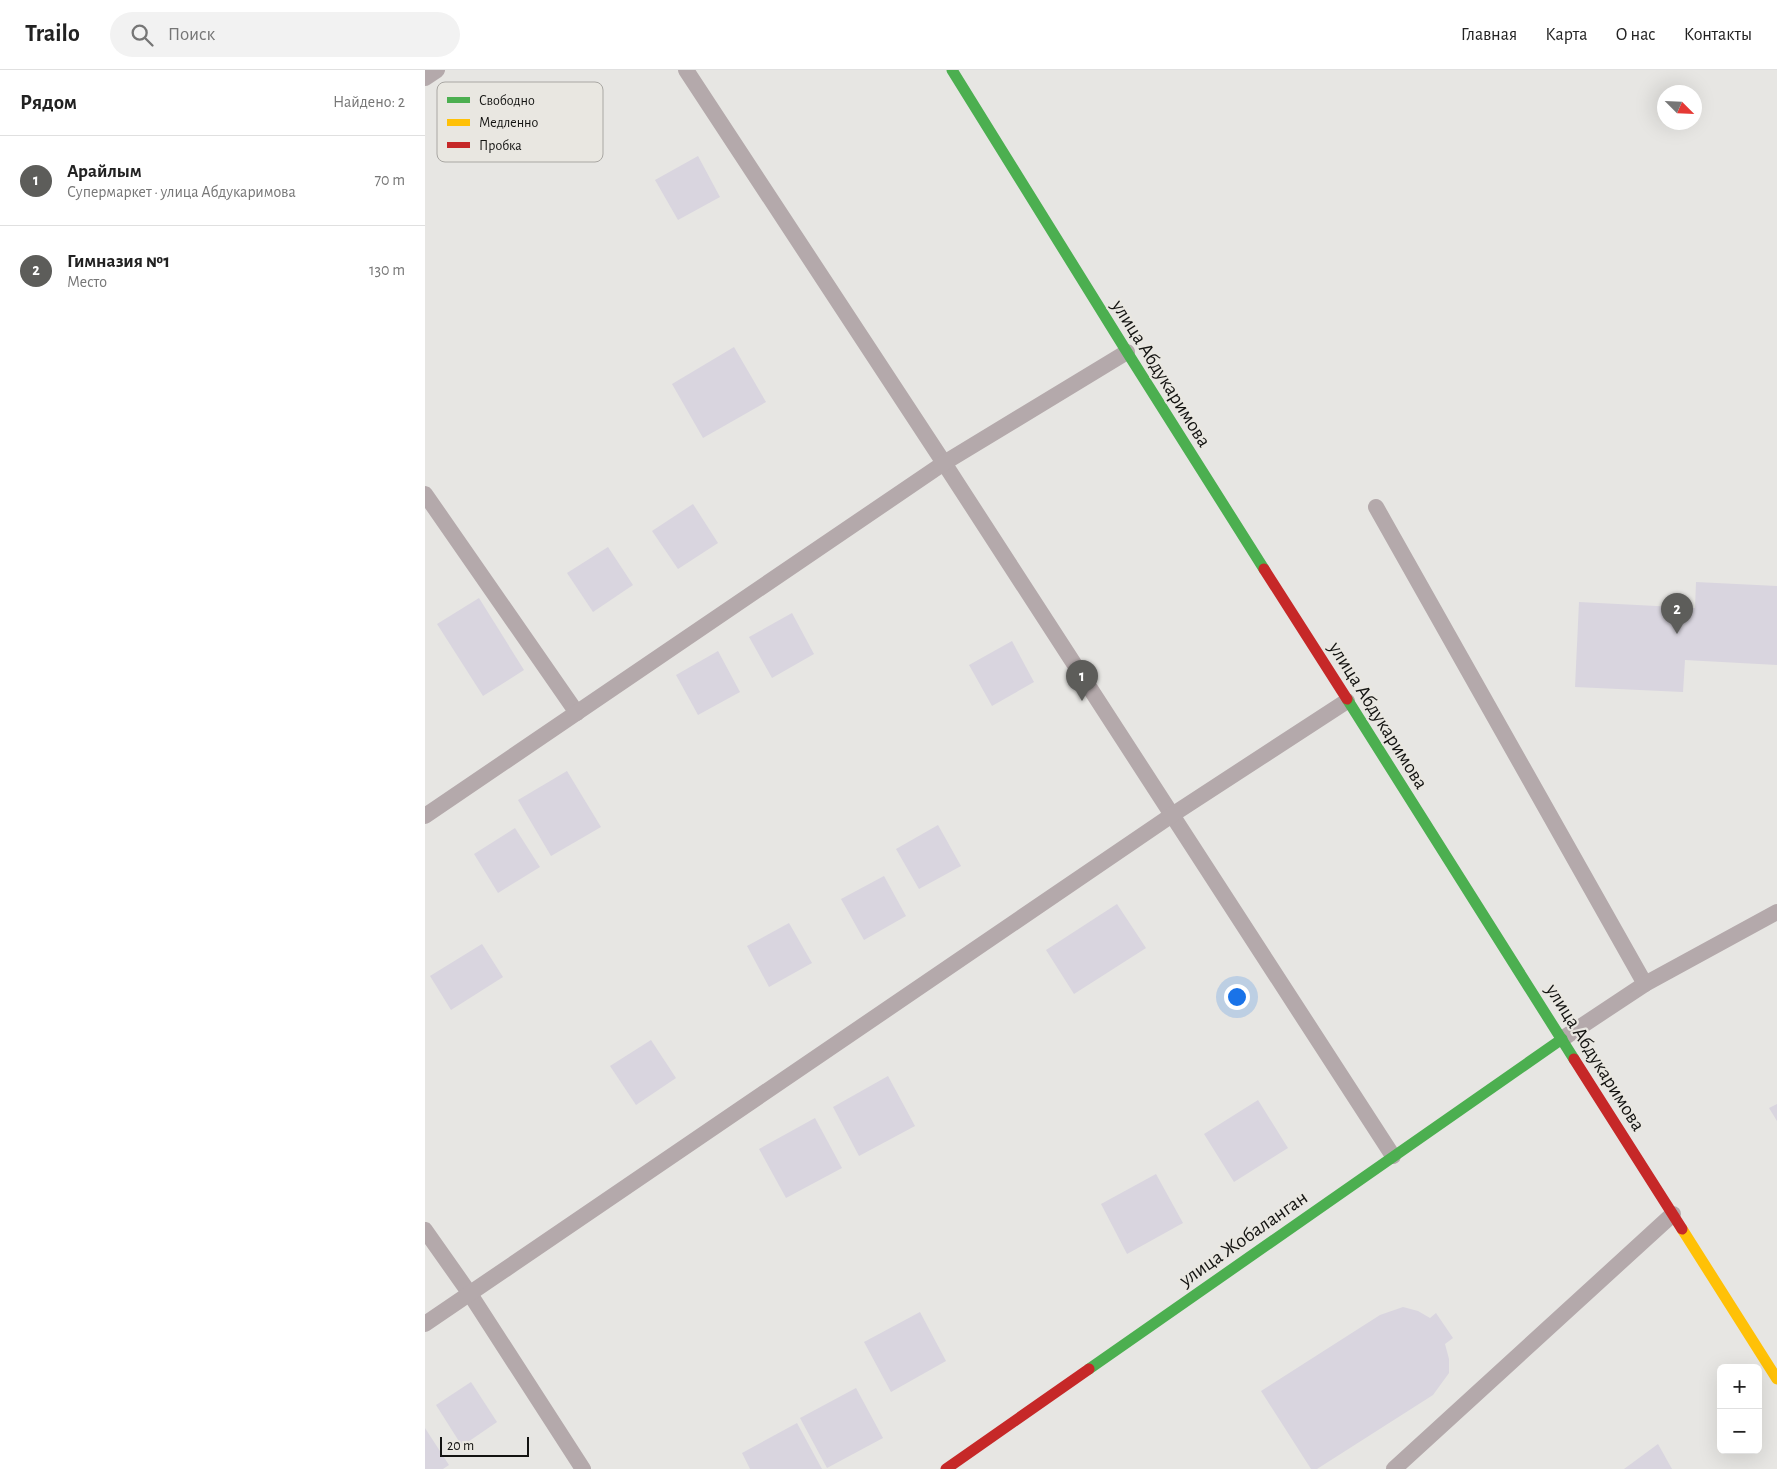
<!DOCTYPE html>
<html lang="ru">
<meta charset="utf-8">
<style>
:root{--surface:#fff;--page:#f2f2f2;--text:#222;--muted:#767676;--line:#e0e0e0;--accent:#5d5d5a}
body{margin:0;font-family:"Alegreya Sans",sans-serif;background:var(--page);color:var(--text)}
.controls{position:absolute;right:15px;bottom:15px;display:grid;overflow:hidden;border-radius:8px;box-shadow:0 5px 20px #0002}
.controls button{width:45px;height:45px;display:grid;place-items:center;padding:0;border:0;border-bottom:1px solid var(--line);background:var(--surface);color:var(--text);font:25px sans-serif}
.compass{position:absolute;left:1232px;top:15px;width:45px;height:45px;border-radius:50%;background:var(--surface);box-shadow:0 5px 20px #0002;rotate:114deg}
.scale{position:absolute;left:15px;bottom:12px;width:89px;box-sizing:border-box;padding-left:5px;border:2px solid #131311;border-top:0;font-size:14px;line-height:18px;white-space:nowrap;color:#131311;-webkit-text-stroke:4px #e9e7e1;paint-order:stroke}
.you{position:absolute;left:811px;top:926px;width:18px;height:18px;margin:-12px;border:4px solid #fff;border-radius:50%;background:#1a73e8;box-shadow:0 0 0 8px #1a73e833}
.badge{display:grid;place-items:center;width:32px;height:32px;border-radius:50%;background:var(--accent);color:#fff;font-size:16px;font-weight:700}
.pin{position:absolute;translate:-50% -41px;filter:drop-shadow(0 1px 2px #0008)}
.pin::after{content:'';position:absolute;top:26px;width:18px;height:15px;background:inherit;clip-path:polygon(0 0,100% 0,50% 100%)}
.list{margin:0;padding:0;list-style:none}
h2{display:flex;justify-content:space-between;align-items:center;height:65px;margin:0;padding:0 20px;font-size:21px}
h2 small{font-size:16px;font-weight:400;color:var(--muted)}
.list li{display:grid;grid-template-columns:32px 1fr auto;gap:15px;align-items:center;box-sizing:border-box;height:90px;padding:0 20px;border-top:1px solid var(--line)}
.list b{display:block;font-size:19px;white-space:nowrap}
.list p{margin:0;font-size:16px;white-space:nowrap;color:var(--muted)}
.list em{font-size:16px;font-style:normal;color:var(--muted)}
.icon{flex:none;width:28px;height:28px;fill:none;stroke:currentColor;stroke-width:2;stroke-linecap:round;stroke-linejoin:round}
.map{position:relative;flex:none;width:1352px;height:1399px;overflow:hidden}
header{display:flex;align-items:center;gap:30px;box-sizing:border-box;height:70px;padding:0 25px;background:var(--surface);border-bottom:1px solid var(--line)}
header strong{font-size:24px}
nav{display:flex;gap:28px;margin-inline-start:auto;font-size:18px}
.search{width:350px;height:45px;background:var(--page);display:flex;align-items:center;gap:12px;box-sizing:border-box;padding:0 18px;border-radius:28px;color:var(--muted);font-size:19px}
main{display:flex}
aside{flex:1;background:var(--surface)}
.map>svg:first-child{display:block}
.building{fill:#d9d5df}
.lines{fill:none;stroke-linecap:round;stroke-linejoin:round}
.lane{stroke:#b4a9ab;stroke-width:16}
.fast{stroke:#4caf50;stroke-width:11}
.slow{stroke:#ffc107;stroke-width:11}
.jam{stroke:#c62828;stroke-width:11}
.labels{text-anchor:middle;stroke-width:4.5;stroke-linejoin:round;paint-order:stroke}
.street-label{font-size:20px;fill:#131311;stroke:#e9e7e1}
.key{fill:#e9e7e1;stroke:#a9a7a3;stroke-width:1}
.key-label{font-size:14px;fill:#131311}
</style>
<header>
<strong>Trailo</strong>
<div class="search"><svg class="icon" aria-label="search" viewBox="0 0 24 24"><circle cx="10" cy="10" r="6"/><path d="M15 15l6 6"/></svg>Поиск</div>
<nav><a>Главная</a><a>Карта</a><a>О нас</a><a>Контакты</a></nav>
</header>
<main>
<aside>
<h2>Рядом<small>Найдено: 2</small></h2>
<ul class="list">
<li><span class="badge">1</span><div><b>Арайлым</b><p>Супермаркет · улица Абдукаримова</p></div><em>70 m</em></li>
<li><span class="badge">2</span><div><b>Гимназия №1</b><p>Место</p></div><em>130 m</em></li>
</ul>
</aside>
<div class="map">
<svg width="1352" height="1399" viewBox="0 0 1352 1399">
<rect width="100%" height="100%" fill="#e7e6e3"/>
<g class="building">
<path d="M273,86L295,127L253,150L230,110Z"/>
<path d="M309,277L341,332L278,368L247,314Z"/>
<path d="M268,434L293,473L253,499L227,461Z"/>
<path d="M183,477L208,515L168,542L142,503Z"/>
<path d="M1271,512L1352,516V595L1260,590L1258,622L1150,617L1154,532L1270,538Z"/>
<path d="M54,528L99,600L58,626L12,554Z"/>
<path d="M367,543L389,584L347,608L324,567Z"/>
<path d="M587,571L609,612L567,636L544,595Z"/>
<path d="M293,581L315,622L273,645L251,605Z"/>
<path d="M142,701L176,757L126,786L93,730Z"/>
<path d="M513,755L536,796L494,819L471,779Z"/>
<path d="M90,758L115,797L73,823L49,784Z"/>
<path d="M459,806L481,846L439,870L416,829Z"/>
<path d="M692,834L721,878L649,924L621,880Z"/>
<path d="M364,853L387,893L344,917L322,876Z"/>
<path d="M57,874L78,907L26,940L5,906Z"/>
<path d="M226,970L251,1008L211,1035L185,996Z"/>
<path d="M463,1006L490,1056L434,1086L408,1037Z"/>
<path d="M833,1030L863,1078L809,1112L779,1064Z"/>
<path d="M1352,1034V1051L1344,1038Z"/>
<path d="M390,1048L417,1098L361,1128L334,1079Z"/>
<path d="M731,1104L758,1153L702,1184L676,1134Z"/>
<path d="M978,1237L993,1241L1005,1248L1011,1243L1028,1268L1020,1274L1024,1289V1303L1008,1325L892,1399H886L836,1321L955,1245Z"/>
<path d="M495,1242L521,1291L466,1322L439,1272Z"/>
<path d="M46,1312L72,1352L37,1376L11,1335Z"/>
<path d="M431,1318L458,1368L402,1398L375,1348Z"/>
<path d="M372,1353L397,1399H325L317,1383Z"/>
<path d="M0,1358L24,1395L18,1399H0Z"/>
<path d="M1233,1374L1247,1399H1199Z"/>
</g>
<g class="lines">
<g class="lane">
<path d="M261,0L519,393L968,1086"/>
<path d="M0,8L12,0"/>
<path d="M0,424L152,643"/>
<path d="M951,437L1220,914"/>
<path d="M0,746L519,393L702,282"/>
<path d="M1137,969L1220,914L1352,842"/>
<path d="M0,1160L45,1224L158,1399"/>
<path d="M0,1254L747,745L922,631"/>
<path d="M969,1399L1248,1144"/>
</g>
<g class="fast">
<path d="M527,0L702,282L839,499"/>
<path d="M922,629L1149,989"/>
<path d="M664,1299L1137,969"/>
</g>
<path class="slow" d="M1257,1159L1352,1309"/>
<g class="jam">
<path d="M839,499L922,629"/>
<path d="M1149,989L1257,1159"/>
<path d="M521,1399L664,1299"/>
</g>
</g>
<g class="labels">
<g class="street-label">
<text transform="translate(737 303) rotate(58)" y="7">улица Абдукаримова</text>
<text transform="translate(954 645) rotate(58)" y="7">улица Абдукаримова</text>
<text transform="translate(1171 987) rotate(58)" y="7">улица Абдукаримова</text>
<text transform="translate(818 1168) rotate(-35)" y="7">улица Жобаланган</text>
</g>
</g>
<rect x="12" y="12" width="166" height="80" rx="8" class="key"/>
<rect x="22" y="27" width="23" height="6" fill="#4caf50"/>
<rect x="22" y="49" width="23" height="7" fill="#ffc107"/>
<rect x="22" y="72" width="23" height="6" fill="#c62828"/>
<g class="key-label">
<text x="54" y="35">Свободно</text>
<text x="54" y="57">Медленно</text>
<text x="54" y="80">Пробка</text>
</g>
</svg>
<div class="controls">
<button>+</button>
<button>−</button>
</div>
<svg class="compass" viewBox="-18 -18 36 36"><path d="M0-13l5 13h-10z" fill="#e53935"/><path d="M0 13l5-13h-10z" fill="#767676"/></svg>
<div class="scale">20 m</div>
<div class="you"></div>
<div class="pin badge" style="left:657px;top:631px">1</div>
<div class="pin badge" style="left:1252px;top:564px">2</div>
</div>
</main>
